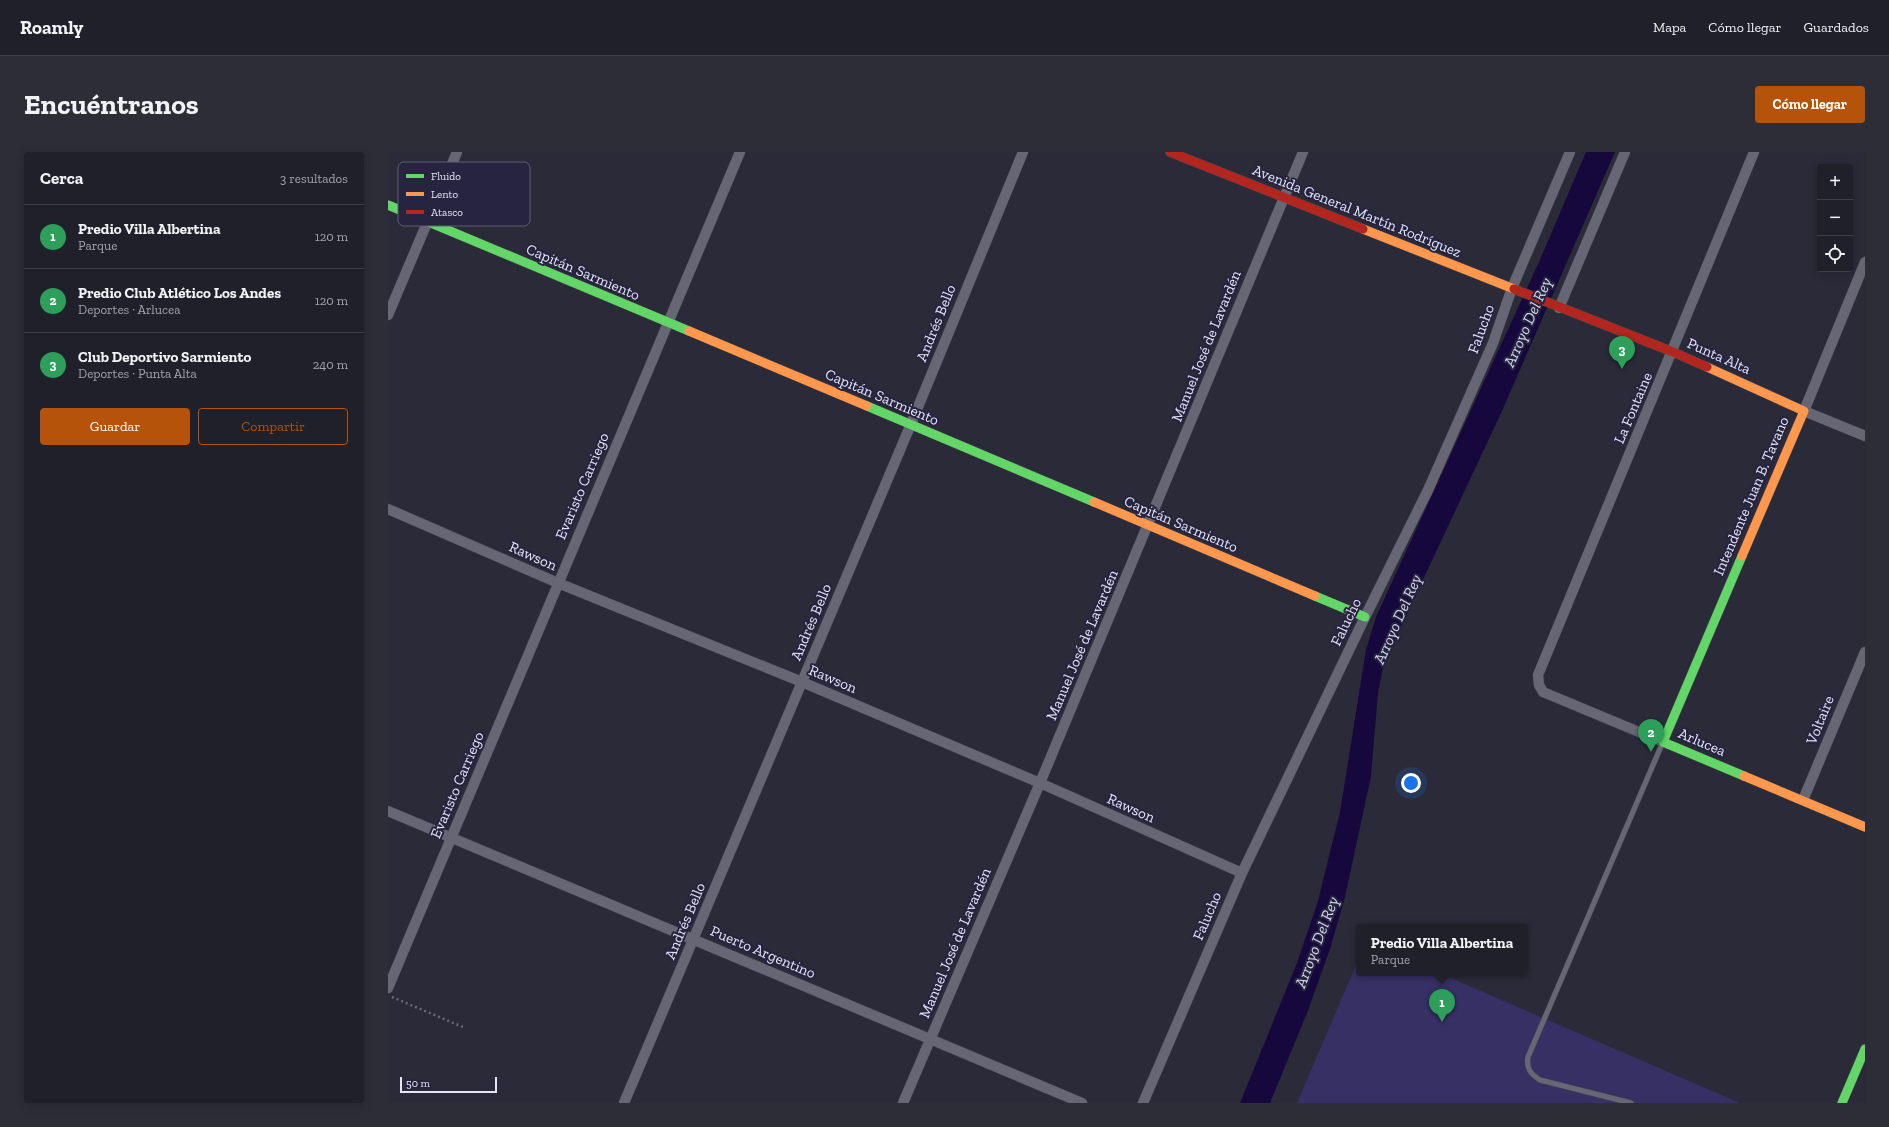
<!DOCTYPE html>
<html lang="es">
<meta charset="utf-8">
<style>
:root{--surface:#20202b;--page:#2d2d37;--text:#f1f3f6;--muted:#a2a3a9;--line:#3d3e47;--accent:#b45309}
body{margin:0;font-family:"Zilla Slab",serif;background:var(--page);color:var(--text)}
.controls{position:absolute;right:12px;top:12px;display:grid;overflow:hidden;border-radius:4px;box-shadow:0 2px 10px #0003}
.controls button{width:36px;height:36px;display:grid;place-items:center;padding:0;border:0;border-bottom:1px solid var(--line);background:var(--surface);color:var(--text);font:20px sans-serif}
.scale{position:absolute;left:12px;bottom:10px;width:97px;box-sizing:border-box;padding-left:4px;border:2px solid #e5e5f7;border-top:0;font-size:11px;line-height:14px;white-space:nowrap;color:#e5e5f7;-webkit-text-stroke:3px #26243f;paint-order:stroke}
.you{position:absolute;left:1023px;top:631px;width:14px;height:14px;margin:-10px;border:3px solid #fff;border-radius:50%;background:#1a73e8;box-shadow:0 0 0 6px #1a73e833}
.badge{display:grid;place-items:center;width:26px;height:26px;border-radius:50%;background:var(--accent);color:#fff;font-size:13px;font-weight:700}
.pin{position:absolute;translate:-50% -33px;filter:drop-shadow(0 1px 2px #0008)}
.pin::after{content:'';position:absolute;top:21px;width:14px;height:12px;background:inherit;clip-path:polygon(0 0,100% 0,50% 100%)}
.popup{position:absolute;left:968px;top:772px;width:172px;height:52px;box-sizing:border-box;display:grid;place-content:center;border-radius:4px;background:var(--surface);filter:drop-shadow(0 1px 3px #0005);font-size:13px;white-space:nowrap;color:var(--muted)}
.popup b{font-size:15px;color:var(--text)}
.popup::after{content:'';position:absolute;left:50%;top:100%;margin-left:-8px;border:8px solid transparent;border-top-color:var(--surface)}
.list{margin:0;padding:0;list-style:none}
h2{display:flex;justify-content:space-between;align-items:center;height:52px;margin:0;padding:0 16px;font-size:17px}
h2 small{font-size:13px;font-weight:400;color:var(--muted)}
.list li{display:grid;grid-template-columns:26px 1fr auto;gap:12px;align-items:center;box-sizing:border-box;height:64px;padding:0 16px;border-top:1px solid var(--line)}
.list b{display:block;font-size:15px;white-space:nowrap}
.list p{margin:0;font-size:13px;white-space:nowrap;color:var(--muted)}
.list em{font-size:13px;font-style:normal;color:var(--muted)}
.actions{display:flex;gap:8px;padding:12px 16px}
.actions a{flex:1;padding:9px 0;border:1px solid var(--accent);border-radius:4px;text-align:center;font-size:14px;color:var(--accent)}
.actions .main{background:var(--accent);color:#fff}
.icon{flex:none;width:22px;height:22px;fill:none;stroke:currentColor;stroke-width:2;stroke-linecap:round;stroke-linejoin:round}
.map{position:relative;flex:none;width:1477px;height:951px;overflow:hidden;border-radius:4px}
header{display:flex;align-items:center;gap:24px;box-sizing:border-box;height:56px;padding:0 20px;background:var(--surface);border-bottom:1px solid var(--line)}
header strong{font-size:19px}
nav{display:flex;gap:22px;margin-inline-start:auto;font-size:14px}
.intro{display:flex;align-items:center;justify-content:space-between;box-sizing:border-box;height:96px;padding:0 24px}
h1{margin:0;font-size:28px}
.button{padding:10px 18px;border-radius:4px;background:var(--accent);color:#fff;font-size:14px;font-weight:700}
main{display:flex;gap:24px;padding:0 24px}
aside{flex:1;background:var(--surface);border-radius:4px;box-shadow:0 2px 10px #0003}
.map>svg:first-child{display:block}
.green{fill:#363064}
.water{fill:#16083d}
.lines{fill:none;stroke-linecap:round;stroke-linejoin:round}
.lane-casing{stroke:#474653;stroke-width:6}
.street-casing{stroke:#474653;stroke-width:11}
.fast-casing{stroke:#474653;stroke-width:10}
.slow-casing{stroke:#474653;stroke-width:10}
.jam-casing{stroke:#474653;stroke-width:10}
.path{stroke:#696974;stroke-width:2.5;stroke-dasharray:2 3;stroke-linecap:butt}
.lane{stroke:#676674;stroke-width:5}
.street{stroke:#676674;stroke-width:10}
.fast{stroke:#63d668;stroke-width:9}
.slow{stroke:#ff974d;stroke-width:9}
.jam{stroke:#b3261e;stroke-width:9}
.labels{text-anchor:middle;stroke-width:4;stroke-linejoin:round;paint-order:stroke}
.street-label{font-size:15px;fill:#e5e5f7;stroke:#26243f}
.water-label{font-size:16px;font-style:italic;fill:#d7d7ee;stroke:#26243f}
.key{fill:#26243f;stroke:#5f5e76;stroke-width:1}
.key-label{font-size:11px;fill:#e5e5f7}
</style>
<header>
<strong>Roamly</strong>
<nav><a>Mapa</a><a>Cómo llegar</a><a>Guardados</a></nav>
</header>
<div class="intro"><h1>Encuéntranos</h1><a class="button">Cómo llegar</a></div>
<main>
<aside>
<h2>Cerca<small>3 resultados</small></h2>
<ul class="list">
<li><span class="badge" style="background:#2e9e5b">1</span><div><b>Predio Villa Albertina</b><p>Parque</p></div><em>120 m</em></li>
<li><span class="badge" style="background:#2e9e5b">2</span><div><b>Predio Club Atlético Los Andes</b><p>Deportes · Arlucea</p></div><em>120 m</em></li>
<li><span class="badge" style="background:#2e9e5b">3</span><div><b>Club Deportivo Sarmiento</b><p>Deportes · Punta Alta</p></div><em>240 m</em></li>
</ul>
<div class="actions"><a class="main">Guardar</a><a>Compartir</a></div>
</aside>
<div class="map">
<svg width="1477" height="951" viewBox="0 0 1477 951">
<rect width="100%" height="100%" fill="#2b2a39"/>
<path class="green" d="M971,806V821H1051L1352,951H909Z"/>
<path class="water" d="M1198,0H1227L1114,259L996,511L990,541L983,624L957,745L942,797L919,861L882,951H852L909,811L930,749L952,660L978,498L988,465L1151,110Z"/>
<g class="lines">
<g class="lane-casing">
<path id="lane" d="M1243,951L1152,928C1143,922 1138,917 1140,905L1274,592"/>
</g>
<g class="street-casing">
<g id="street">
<path d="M1477,110L1416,259L1477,284"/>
<path d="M1171,156L1237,0"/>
<path d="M0,163L69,0"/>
<path d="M0,357L170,431L414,530L652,631L854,721"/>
<path d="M1275,590L1155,540L1151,533L1150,523L1366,0"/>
<path d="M1415,648L1477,500"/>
<path d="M0,659L694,951"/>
<path d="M0,836L352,0"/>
<path d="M236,951L523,272L635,0"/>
<path d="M515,951L652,631L915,0"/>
<path d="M755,951L854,721L977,465L1040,338L1105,191L1124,136L1182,0"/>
</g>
</g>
<g class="fast-casing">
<g id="fast">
<path d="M0,53L301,179"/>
<path d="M479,254L706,350"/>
<path d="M1354,404L1275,590L1356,624"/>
<path d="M927,444L977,465"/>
<path d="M1454,951L1477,897"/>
</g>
</g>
<g class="slow-casing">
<g id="slow">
<path d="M975,77L1126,137"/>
<path d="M301,179L479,254"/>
<path d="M1319,215L1416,259L1354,404"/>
<path d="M706,350L927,444"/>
<path d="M1356,624L1477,675"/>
</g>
</g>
<g class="jam-casing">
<g id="jam">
<path d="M782,0L975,77"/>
<path d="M1126,137L1285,200L1319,215"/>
</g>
</g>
<path class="path" d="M4,845L75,875"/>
<use href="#lane" class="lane"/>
<use href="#street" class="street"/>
<use href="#fast" class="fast"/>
<use href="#slow" class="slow"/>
<use href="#jam" class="jam"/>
</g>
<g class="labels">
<g class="street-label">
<text transform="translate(969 59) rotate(22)" y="5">Avenida General Martín Rodríguez</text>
<text transform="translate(195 120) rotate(23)" y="5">Capitán Sarmiento</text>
<text transform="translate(548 171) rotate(-68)" y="5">Andrés Bello</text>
<text transform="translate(1093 177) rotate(-70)" y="5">Falucho</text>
<text transform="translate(818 194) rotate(-68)" y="5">Manuel José de Lavardén</text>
<text transform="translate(1331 204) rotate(24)" y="5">Punta Alta</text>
<text transform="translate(494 245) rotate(23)" y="5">Capitán Sarmiento</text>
<text transform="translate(1245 256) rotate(-67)" y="5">La Fontaine</text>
<text transform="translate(194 334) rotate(-67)" y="5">Evaristo Carriego</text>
<text transform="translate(1363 344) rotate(-67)" y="5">Intendente Juan B. Tavano</text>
<text transform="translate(793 372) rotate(23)" y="5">Capitán Sarmiento</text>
<text transform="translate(145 404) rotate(24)" y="5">Rawson</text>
<text transform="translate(423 470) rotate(-67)" y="5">Andrés Bello</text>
<text transform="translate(958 470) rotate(-64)" y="5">Falucho</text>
<text transform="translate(694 493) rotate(-67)" y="5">Manuel José de Lavardén</text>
<text transform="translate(445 527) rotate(23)" y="5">Rawson</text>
<text transform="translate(1432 568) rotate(-68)" y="5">Voltaire</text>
<text transform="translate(1314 590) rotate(23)" y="5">Arlucea</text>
<text transform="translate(69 633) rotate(-67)" y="5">Evaristo Carriego</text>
<text transform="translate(743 656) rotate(24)" y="5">Rawson</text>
<text transform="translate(819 764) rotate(-67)" y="5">Falucho</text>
<text transform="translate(297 769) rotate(-67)" y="5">Andrés Bello</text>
<text transform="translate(567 791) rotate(-67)" y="5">Manuel José de Lavardén</text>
<text transform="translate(375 800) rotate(23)" y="5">Puerto Argentino</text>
</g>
<g class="water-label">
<text transform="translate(1139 170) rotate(-66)" y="6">Arroyo Del Rey</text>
<text transform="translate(1009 467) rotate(-66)" y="6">Arroyo Del Rey</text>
<text transform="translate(928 790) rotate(-69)" y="6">Arroyo Del Rey</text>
</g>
</g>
<rect x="10" y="10" width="132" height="64" rx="6" class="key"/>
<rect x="18" y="22" width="18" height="4" fill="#63d668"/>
<rect x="18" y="40" width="18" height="4" fill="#ff974d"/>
<rect x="18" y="58" width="18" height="4" fill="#b3261e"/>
<g class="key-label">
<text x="43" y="28">Fluido</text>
<text x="43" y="46">Lento</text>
<text x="43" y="64">Atasco</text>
</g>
</svg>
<div class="controls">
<button>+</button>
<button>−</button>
<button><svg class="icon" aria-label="locate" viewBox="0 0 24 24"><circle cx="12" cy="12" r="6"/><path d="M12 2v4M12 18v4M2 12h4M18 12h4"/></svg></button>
</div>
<div class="scale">50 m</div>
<div class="you"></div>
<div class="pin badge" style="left:1054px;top:870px;background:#2e9e5b">1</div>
<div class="popup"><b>Predio Villa Albertina</b>Parque</div>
<div class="pin badge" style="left:1263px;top:600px;background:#2e9e5b">2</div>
<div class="pin badge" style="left:1234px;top:217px;background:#2e9e5b">3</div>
</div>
</main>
